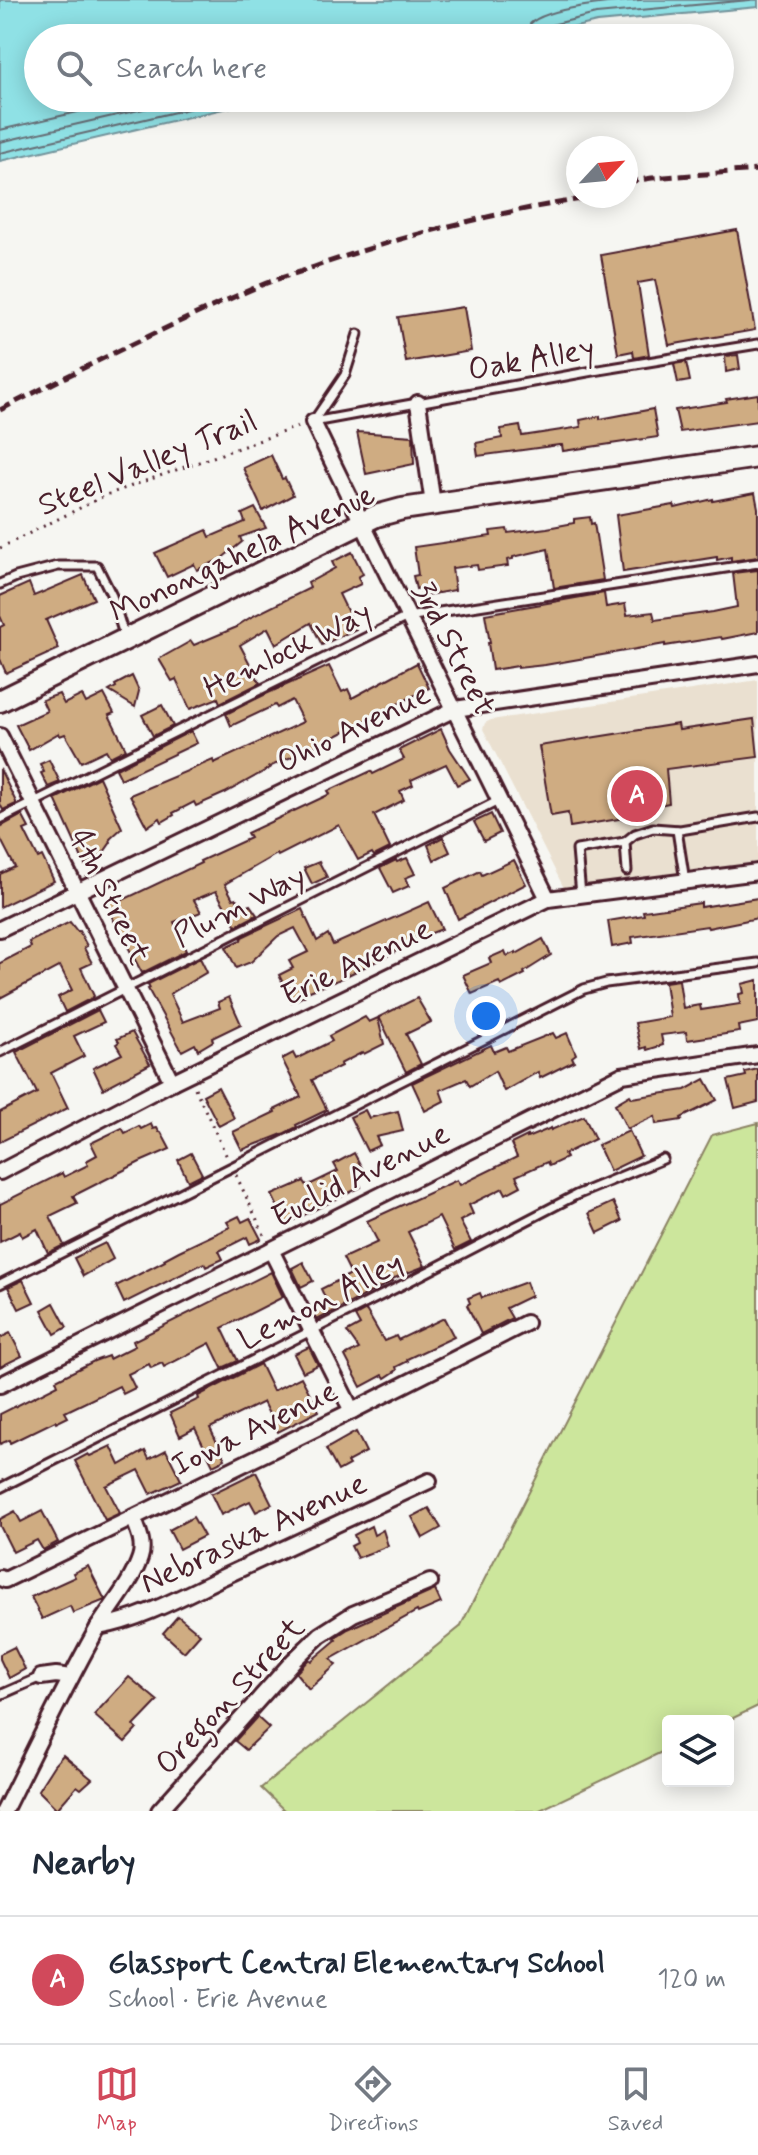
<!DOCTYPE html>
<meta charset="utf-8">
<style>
:root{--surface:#fff;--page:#f2f2f3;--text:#1f2937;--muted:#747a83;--line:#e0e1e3;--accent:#d1495b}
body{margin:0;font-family:Mynerve,sans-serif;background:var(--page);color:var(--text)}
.controls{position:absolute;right:24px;bottom:24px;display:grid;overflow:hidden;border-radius:8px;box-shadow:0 4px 20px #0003}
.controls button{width:72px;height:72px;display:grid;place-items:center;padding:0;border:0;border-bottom:2px solid var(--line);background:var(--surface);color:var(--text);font:40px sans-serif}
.compass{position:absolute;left:566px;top:136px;width:72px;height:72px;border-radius:50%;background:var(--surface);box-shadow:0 4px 20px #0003;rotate:64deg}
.you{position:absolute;left:486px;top:1016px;width:28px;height:28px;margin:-20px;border:6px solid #fff;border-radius:50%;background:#1a73e8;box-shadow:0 0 0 12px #1a73e833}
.badge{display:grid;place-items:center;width:52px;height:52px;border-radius:50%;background:var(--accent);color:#fff;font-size:26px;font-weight:700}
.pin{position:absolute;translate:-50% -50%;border:4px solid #fff;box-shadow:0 2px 8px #0006}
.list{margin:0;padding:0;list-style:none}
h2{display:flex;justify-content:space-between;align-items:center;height:104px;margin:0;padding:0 32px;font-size:34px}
h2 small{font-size:26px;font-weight:400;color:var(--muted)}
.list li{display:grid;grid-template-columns:52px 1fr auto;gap:24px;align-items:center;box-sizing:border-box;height:128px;padding:0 32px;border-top:2px solid var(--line)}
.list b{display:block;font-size:30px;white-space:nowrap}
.list p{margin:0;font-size:26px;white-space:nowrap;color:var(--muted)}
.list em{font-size:26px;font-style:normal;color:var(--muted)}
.icon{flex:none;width:44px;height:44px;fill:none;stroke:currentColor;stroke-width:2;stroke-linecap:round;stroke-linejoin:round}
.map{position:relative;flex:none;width:758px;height:1811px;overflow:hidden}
.search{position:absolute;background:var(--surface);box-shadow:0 4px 20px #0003;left:24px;right:24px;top:24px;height:88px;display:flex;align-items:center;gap:20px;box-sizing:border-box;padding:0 28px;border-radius:44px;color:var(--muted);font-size:30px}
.sheet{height:232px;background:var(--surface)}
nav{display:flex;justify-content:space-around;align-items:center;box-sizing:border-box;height:112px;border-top:2px solid var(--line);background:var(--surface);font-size:22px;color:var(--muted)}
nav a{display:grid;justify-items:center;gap:4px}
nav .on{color:var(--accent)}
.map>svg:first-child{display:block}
.built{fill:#eae0d0}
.green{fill:#cce69c;stroke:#8b8264;stroke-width:2}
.water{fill:#8fe1e5;stroke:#73939b;stroke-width:2}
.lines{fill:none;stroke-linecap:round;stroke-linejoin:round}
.shore{stroke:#666d75;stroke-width:2}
.building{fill:#cfac82;stroke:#4a1f2b;stroke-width:2}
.lane-casing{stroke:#4a1f2b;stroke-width:13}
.street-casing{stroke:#4a1f2b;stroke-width:20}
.secondary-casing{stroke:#4a1f2b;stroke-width:26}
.path{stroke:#4a1f2b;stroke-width:3;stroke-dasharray:2 6;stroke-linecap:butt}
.lane{stroke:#f6f6f2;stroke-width:7}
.street{stroke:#f6f6f2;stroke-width:14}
.secondary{stroke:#f6f6f2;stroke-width:20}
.rail{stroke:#4a1f2b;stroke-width:5;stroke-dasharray:12 6;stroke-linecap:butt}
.labels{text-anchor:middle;stroke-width:6;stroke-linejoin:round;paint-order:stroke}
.street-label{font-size:32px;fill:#4a1f2b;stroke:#f6f6f2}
</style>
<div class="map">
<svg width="758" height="1811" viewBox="0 0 758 1811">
<rect width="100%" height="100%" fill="#f6f6f2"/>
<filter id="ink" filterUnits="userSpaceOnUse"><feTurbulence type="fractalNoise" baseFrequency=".0125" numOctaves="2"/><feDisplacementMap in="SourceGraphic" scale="16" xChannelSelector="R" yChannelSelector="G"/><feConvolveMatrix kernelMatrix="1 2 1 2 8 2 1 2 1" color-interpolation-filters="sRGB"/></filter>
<g filter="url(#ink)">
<path class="built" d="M758,680V862L565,890L483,729L485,723L491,720Z"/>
<path class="green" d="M758,1123V1706L727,1721H668V1749L538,1811H285L261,1788L460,1627L712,1135Z"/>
<path class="water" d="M0,0H758V7L597,22L529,38H38V98H270L0,161Z"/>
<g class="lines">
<g class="shore">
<path d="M526,38L530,24C547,7 615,2 641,0"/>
<path d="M536,38L538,31L543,27L596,14L750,0"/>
<path d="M0,130L138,98"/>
<path d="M0,142L191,98"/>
<path d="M0,153L235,98"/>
</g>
</g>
<g class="building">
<path d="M737,230L755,330L669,345L655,280L638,283L649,355L634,358L633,351L618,354L601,255Z"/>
<path d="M464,307L471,351L406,362L398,317Z"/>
<path d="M738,355L740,369L726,372L725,356Z"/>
<path d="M686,362L690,381L678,383L674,364Z"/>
<path d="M758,394V421L680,432L675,410L727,402L726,399Z"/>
<path d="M653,409L658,437L563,451L562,445H559L478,456L476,443L502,438L501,429L520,426L522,436L581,427L580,420L600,416V419Z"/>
<path d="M357,432L413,436L414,464L366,474Z"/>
<path d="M271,455L282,479L285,478L293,495L263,511L243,468Z"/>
<path d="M755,493L758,508V557L731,561V557L717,560V557L623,572L616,515L674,505L675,508L713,499V501Z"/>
<path d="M255,508L266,528L240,537L242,542L221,559L197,570L194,564L167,577L155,553L207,530L210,537L245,522L242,514Z"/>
<path d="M590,517L591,524L594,523L603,580L554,588L548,549L513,557V559L507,560L508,566L478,570L477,565L452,568L455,590L422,596L421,588L416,589L413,576L418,575L414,547L491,536L490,531L507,529L508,533L547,528L574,523V519Z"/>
<path d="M352,552L363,574L358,577L361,584L339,594L356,629L322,645L311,623L276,644L268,628L240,645L260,683L220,703L218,698L190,709L176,679L172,681L159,659L191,641L194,645L237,627V626L251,617L310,588L308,583L335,568L332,562Z"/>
<path d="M758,570V632L722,639L721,637L665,646V644L545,665L518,668V666L492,670L488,643H490L485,614L604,593L606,607L625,604L627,615L653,612L655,620L713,612L737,607L733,573Z"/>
<path d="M83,575L94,599L46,620L59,649L6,673L0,659V627L4,625L0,616V596L29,583L34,596Z"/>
<path d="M417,663L429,688L334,737L335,739L320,747L318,745L269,767L270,768L225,793L196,806L194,802L173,813L174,815L162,822L160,818L147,827L130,795L213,760L214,763L303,722L292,700L277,708L275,705L231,726L226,714L266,694L329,666L342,692L348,689L352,698Z"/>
<path d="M132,676L139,691L135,707L109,691L116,687L115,685Z"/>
<path d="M59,694L64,704L82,695L86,703L104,694L114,713L109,715L126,749L110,757L106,750L81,762L65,734L60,736L59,733L29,750L16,725L47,711L42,700Z"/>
<path d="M162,705L173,726L153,736L142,715Z"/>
<path d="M754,719L758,757L666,769L669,803L624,812L625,818L570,827L568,813L551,816L539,746L678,724L679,730Z"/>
<path d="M441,729L450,749L470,779L457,785L446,764L411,780L413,785L400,791L404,800L374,815L390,848L374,856L372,853L358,860L339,825L278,856L277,854L225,884L233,899L236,898L241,908L250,905L257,915L236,926L216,891L194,900L201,912L174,922L186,951L142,973L104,902L121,896L123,900L201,863L200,861L250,838L247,833L330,794L328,791L371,771L373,774L404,759L399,750Z"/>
<path d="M191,731L197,743L121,779L116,769Z"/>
<path d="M49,760L60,782L48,787L41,773L44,772L40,764Z"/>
<path d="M0,769L16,802V804L3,810L0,804Z"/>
<path d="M99,777L122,828L110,839L111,842L102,855L85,865L55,799Z"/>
<path d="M491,814L500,833L484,841L474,822Z"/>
<path d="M22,815L29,828L24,830L38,858L42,856L54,881L0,907V874L15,867L0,838V827Z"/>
<path d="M443,837L450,852L434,860L428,845Z"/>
<path d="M407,858L415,874L405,878L409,886L393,893L380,868L396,860L397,862Z"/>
<path d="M514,860L526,884L458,919L445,888L480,871L482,875Z"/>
<path d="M319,862L327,877L312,884L304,868Z"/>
<path d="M758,898V918L708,928L707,926L632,937L633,943L612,947L608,921L644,915L643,911L701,903V907Z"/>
<path d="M429,902L442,929L416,939L393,953L338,980L302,994L304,996L292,1002L279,975L293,968L289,961L308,952L295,928L278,936L251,962L236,968L226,947L241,940L242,937L302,909L317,941L328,934L333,945Z"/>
<path d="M70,922L77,931H79L87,946L84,948L92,963L81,968L94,996L92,998L65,1012L58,997L72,990L60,966L0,998V963L31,947L29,942Z"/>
<path d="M543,939L551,955L524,972L525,974L501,986L499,982L472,994L463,975L491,963L489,958L505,951L507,956L516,952V954Z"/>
<path d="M200,958L207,972L170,994L183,1022L220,1008L218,1002L229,997L241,1024L212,1038L213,1041L198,1050L195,1044L182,1051L148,989L150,988L148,984Z"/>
<path d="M679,980L683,1008L700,1005L701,1010L740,1004L739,994L744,993L742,984L758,980V1022L738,1026L739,1032L687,1040L686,1032L661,1035L663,1045L647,1050L646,1047L641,1049L635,1023L670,1017L665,982Z"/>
<path d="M417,998L431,1022L406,1034L421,1064L406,1072L379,1017Z"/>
<path d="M98,1010L104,1022L74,1036L84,1056L51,1073L68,1108L0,1142V1112L37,1093L16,1052Z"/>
<path d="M365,1017L369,1022L378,1018L384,1044L364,1054L363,1052L340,1064L341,1066L312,1080L327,1110L296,1125L297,1127L285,1133L242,1150L233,1132L275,1112L274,1110L301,1097L282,1059L293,1053L296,1059L332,1041L329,1036Z"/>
<path d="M132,1032L150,1064L103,1089L93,1068L122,1054L116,1044L119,1042L117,1039Z"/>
<path d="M553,1033L556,1038L567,1033L576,1054L572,1057L574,1061L540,1078L538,1072L504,1091L495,1071L470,1086L466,1079L440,1090L444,1101L425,1111L412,1083L491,1045L494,1052L506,1047L508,1051Z"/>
<path d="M758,1069V1102L735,1108L728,1080L746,1076L745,1072Z"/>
<path d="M705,1079L717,1100L681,1118L682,1120L656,1124L655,1116L627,1129L615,1104L630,1095L632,1098L685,1090Z"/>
<path d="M218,1087L234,1118L219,1126L203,1095Z"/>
<path d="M365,1110L369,1118L398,1111L403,1131L376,1137L380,1145L367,1151L350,1117Z"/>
<path d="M584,1116L595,1139L564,1154L566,1158L549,1166L547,1162L516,1176L521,1186L506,1194L503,1188L469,1205L473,1214L460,1221L471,1242L455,1250L439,1217L408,1232L425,1266L392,1279L393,1281L317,1320L312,1309L327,1302L321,1289L351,1274L343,1258L378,1242L367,1221L457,1180L460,1185L517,1157L511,1144L527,1136V1138L551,1128V1130Z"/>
<path d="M151,1124L153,1129L157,1128L159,1132H161L170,1149L140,1162L73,1196L77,1203L50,1216L64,1245L48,1253L37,1229L22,1237L20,1232L0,1242V1204L62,1173L64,1177L88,1165L86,1161L97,1155L91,1143L122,1128L125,1133L139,1126L141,1129Z"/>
<path d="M629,1131L641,1156L610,1171L598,1145Z"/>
<path d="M191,1153L202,1174L188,1181L178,1160Z"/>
<path d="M354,1153L364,1172L356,1176L361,1187L286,1224L272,1195L304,1181L307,1186L338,1171L334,1164Z"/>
<path d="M613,1202L622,1221L598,1233L589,1213Z"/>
<path d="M239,1216L242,1222L250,1218L261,1239L250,1244L247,1237L219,1251L223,1259L206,1267L204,1263L124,1303L116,1286L165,1261L164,1259L179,1251L230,1227L227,1222Z"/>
<path d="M105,1243L113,1259L83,1276L74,1258Z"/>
<path d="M303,1262L313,1281L301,1287L292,1268Z"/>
<path d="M271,1272L283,1297L222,1328L238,1361L222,1368L210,1343L164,1367L162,1363L151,1368L149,1364L128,1374L135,1388L123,1394L119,1386L65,1412L68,1417L56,1423L55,1421L10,1443L9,1440L0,1444V1414L58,1385L56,1380L94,1361L108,1356L109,1359L135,1346L133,1341Z"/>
<path d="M23,1280L34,1302L19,1309L8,1287Z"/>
<path d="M526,1282L531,1296L506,1308L512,1318L481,1334L467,1305L470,1303L468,1298L480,1293L482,1298Z"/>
<path d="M54,1303L67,1327L55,1334L42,1310Z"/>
<path d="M366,1310L384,1341L396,1336L398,1340L444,1318L454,1337L407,1359L408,1361L396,1367L397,1370L385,1378L383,1375L361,1387L345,1356L359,1349L347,1332L360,1325L355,1316Z"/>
<path d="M10,1333L22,1356L0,1367V1338Z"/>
<path d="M309,1347L318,1365L303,1372L294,1354Z"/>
<path d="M260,1364L273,1391L301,1377L319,1411L278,1432L263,1402L210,1428L225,1459L213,1465L195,1428L180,1436L170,1413L199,1399L198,1396Z"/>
<path d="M356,1432L366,1452L347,1462L349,1465L338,1471L326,1449Z"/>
<path d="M111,1446L120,1465L145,1451L149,1459L166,1450L181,1480L151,1494L139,1470L106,1486L120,1513L105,1520L75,1461L88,1454L90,1456Z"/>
<path d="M256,1472L272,1504L256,1512L250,1501L221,1515L211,1494Z"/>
<path d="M429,1508L441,1528L423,1538L412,1517Z"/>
<path d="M15,1511L21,1522L42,1511L58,1542L43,1550L37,1540L13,1552L0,1526V1519Z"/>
<path d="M193,1517L204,1536L179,1549L169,1530Z"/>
<path d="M371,1526L374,1535L383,1530L388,1546L357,1558L351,1546L357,1543L354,1535Z"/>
<path d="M88,1566L105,1600L73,1613L70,1606L42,1619L31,1597L75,1577L73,1573Z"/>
<path d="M435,1590L441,1603L418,1613L417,1611L331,1659L336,1665L309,1689L296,1673L309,1659L311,1661L336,1640L334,1638L348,1629Z"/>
<path d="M178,1616L200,1634L184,1652L163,1633Z"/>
<path d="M14,1647L25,1669L9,1678L0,1659V1654Z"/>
<path d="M129,1677L158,1701L134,1726L137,1729L125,1742L94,1715Z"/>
<path d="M257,1717L269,1728L246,1750L235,1741Z"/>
<path d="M63,1755L92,1779L81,1789L77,1786L57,1809L38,1790L54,1765Z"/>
</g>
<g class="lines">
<g class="lane-casing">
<g id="lane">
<path d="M313,422L593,371L758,344"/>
<path d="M313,422L345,375L358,334"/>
<path d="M0,584L16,577L58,566H97L112,596L125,638"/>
<path d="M0,819L407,617L758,563"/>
<path d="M677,830L685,881"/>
<path d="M627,871L625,842L635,834L653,828L680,830L758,817"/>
<path d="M581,895L577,850L625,842"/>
<path d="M0,1052L500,800"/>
<path d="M0,1284L584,989L606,983L758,963"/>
<path d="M0,1488L406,1283L576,1195L663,1159"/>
<path d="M0,1695L41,1677"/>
</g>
</g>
<g class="street-casing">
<g id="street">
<path d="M418,403L433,504"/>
<path d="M313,422C390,582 470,740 548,899"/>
<path d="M0,736L172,1082"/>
<path d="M0,929L455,709L758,664"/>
<path d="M0,1172L172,1082L548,899L758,872"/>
<path d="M271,1250L352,1411"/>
<path d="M0,1385L622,1075L758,1055"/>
<path d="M0,1578L5,1580L352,1411L526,1323"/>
<path d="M98,1627C140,1620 185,1595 223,1577C292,1545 360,1513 429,1481"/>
<path d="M41,1677L56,1675L71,1677"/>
<path d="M4,1811C34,1751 63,1690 96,1631C110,1607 131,1585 140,1558C145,1544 138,1530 133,1517"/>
<path d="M159,1811L294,1660L320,1635L353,1614L430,1582"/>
</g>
</g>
<g class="secondary-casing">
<path id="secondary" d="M0,701L376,516L402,509L758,457"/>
</g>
<g class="path">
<path d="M0,548L106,495L300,426"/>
<path d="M195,1088L227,1157"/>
<path d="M236,1175L265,1237"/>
</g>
<use href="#lane" class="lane"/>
<use href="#street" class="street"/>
<use href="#secondary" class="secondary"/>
<g class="rail">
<path d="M626,182L652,178L758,170"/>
<path d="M0,410C85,367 170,324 257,287C275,279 295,274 314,267C407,234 504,210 602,196"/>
</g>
</g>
</g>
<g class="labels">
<g class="street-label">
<text transform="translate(531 358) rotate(-10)" y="11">Oak Alley</text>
<text transform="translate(147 462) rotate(-22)" y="11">Steel Valley Trail</text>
<text transform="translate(242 552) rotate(-25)" y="11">Monongahela Avenue</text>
<text transform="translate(455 648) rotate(63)" y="11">3rd Street</text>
<text transform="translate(287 649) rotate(-26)" y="11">Hemlock Way</text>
<text transform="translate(353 727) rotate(-26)" y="11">Ohio Avenue</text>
<text transform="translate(111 896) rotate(64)" y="11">4th Street</text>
<text transform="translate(239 905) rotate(-27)" y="11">Plum Way</text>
<text transform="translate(356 961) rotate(-26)" y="11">Erie Avenue</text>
<text transform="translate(360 1174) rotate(-27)" y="11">Euclid Avenue</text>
<text transform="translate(320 1300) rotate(-27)" y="11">Lemon Alley</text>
<text transform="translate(254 1427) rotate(-26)" y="11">Iowa Avenue</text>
<text transform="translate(253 1532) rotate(-25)" y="11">Nebraska Avenue</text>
<text transform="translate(229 1695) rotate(-47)" y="11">Oregon Street</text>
</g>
</g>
</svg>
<div class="controls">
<button><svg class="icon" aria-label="layers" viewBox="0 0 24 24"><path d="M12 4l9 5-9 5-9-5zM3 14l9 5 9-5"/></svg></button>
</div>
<svg class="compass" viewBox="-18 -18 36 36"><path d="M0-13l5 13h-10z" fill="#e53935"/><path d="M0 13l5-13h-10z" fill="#747a83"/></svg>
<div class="you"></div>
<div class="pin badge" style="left:637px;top:796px">A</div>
<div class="search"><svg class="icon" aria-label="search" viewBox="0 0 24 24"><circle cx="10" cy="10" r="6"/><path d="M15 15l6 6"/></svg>Search here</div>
</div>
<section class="sheet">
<h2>Nearby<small></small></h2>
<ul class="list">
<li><span class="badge">A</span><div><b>Glassport Central Elementary School</b><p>School · Erie Avenue</p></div><em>120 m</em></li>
</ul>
</section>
<nav>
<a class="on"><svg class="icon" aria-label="map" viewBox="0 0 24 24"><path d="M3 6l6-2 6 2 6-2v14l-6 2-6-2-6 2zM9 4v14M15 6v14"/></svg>Map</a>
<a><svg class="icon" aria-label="directions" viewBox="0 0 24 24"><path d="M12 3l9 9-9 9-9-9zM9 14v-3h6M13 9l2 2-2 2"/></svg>Directions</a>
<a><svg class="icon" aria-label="saved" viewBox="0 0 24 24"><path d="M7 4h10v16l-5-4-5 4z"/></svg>Saved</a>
</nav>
